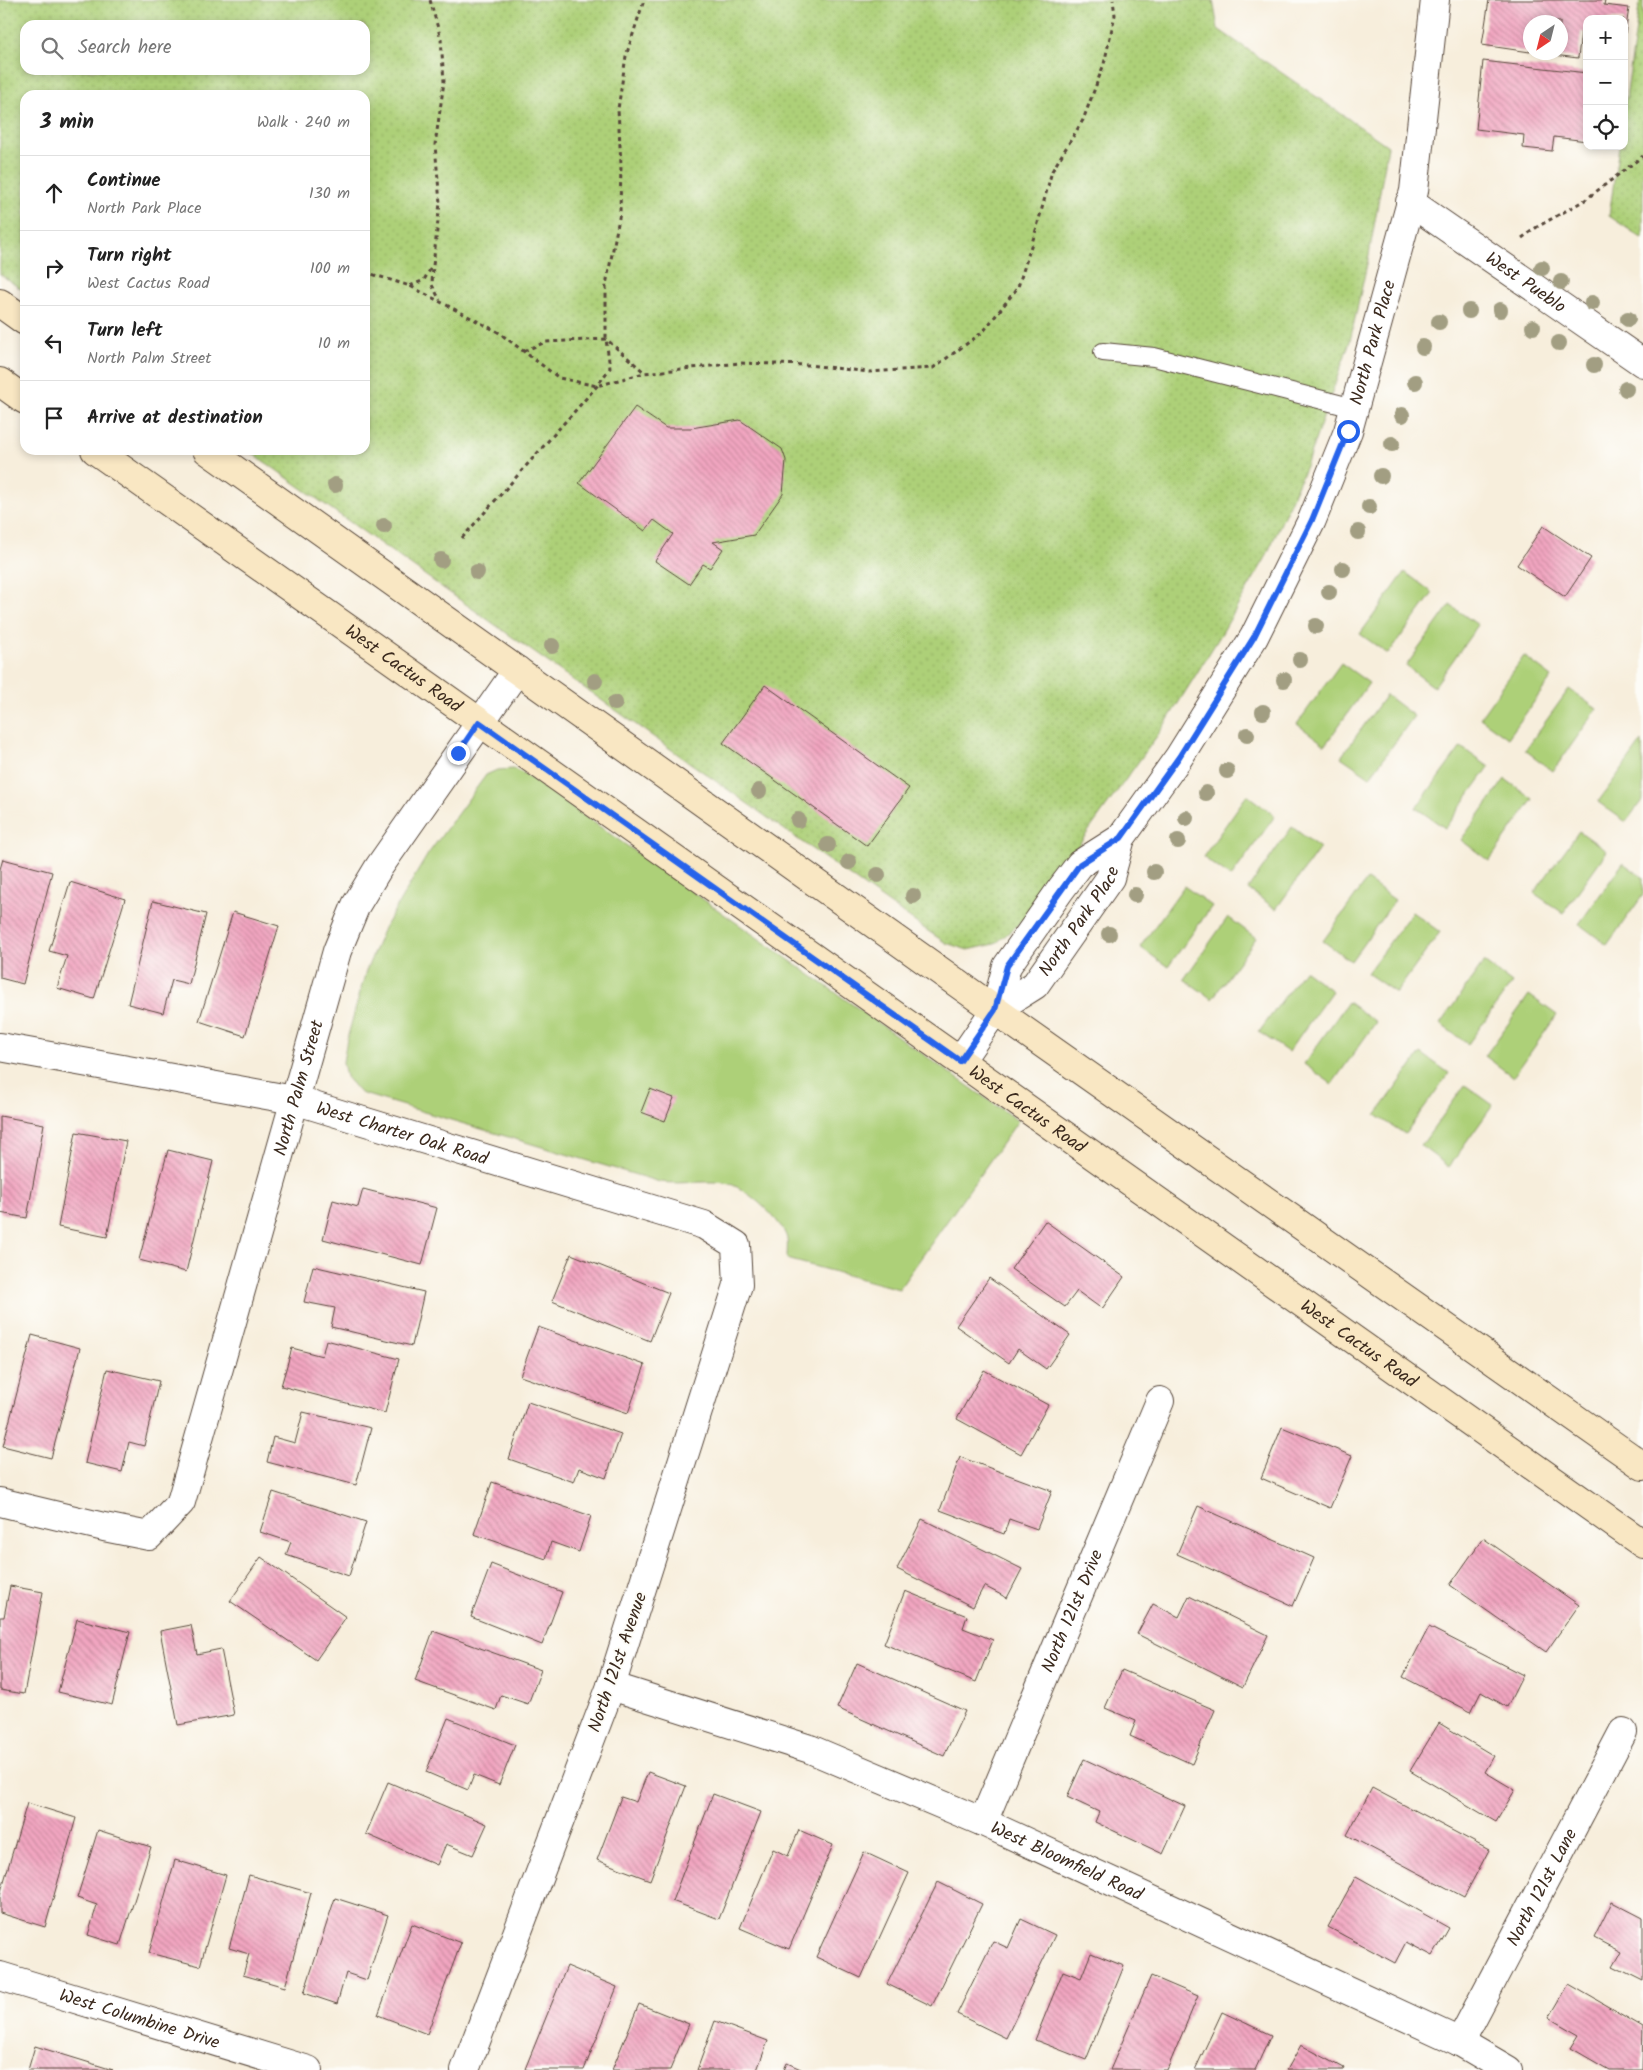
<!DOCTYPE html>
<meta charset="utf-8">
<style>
:root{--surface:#fff;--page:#f2f2f2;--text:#222;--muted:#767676;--line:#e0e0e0}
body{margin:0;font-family:Kalam,sans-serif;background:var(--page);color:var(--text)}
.controls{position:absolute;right:15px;top:15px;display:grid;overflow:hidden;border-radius:10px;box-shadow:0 2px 8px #0003}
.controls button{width:45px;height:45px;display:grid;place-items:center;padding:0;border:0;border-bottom:1px solid var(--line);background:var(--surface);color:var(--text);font:25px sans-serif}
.compass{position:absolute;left:1523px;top:15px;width:45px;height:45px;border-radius:50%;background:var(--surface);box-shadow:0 2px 8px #0003;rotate:215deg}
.stop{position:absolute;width:15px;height:15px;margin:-11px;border:4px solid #2563eb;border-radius:50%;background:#fff}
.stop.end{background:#2563eb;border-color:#fff;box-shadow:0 1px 5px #0008}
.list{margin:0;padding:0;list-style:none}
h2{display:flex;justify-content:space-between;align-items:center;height:65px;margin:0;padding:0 20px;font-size:21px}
h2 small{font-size:16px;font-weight:400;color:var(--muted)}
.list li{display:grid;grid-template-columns:32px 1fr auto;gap:15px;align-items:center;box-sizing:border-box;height:75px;padding:0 20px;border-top:1px solid var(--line)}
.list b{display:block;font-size:19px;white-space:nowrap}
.list p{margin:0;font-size:16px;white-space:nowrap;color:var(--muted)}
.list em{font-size:16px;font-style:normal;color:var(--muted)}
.icon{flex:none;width:28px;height:28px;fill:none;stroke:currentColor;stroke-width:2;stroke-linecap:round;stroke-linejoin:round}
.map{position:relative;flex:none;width:1643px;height:2070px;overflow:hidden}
.search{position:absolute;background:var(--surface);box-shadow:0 2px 8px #0003;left:20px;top:20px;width:350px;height:55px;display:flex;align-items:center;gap:12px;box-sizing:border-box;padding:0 18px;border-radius:15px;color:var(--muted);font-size:19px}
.panel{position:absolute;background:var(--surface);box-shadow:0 2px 8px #0003;left:20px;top:90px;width:350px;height:365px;border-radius:15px}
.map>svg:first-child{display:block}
.grass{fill:url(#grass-dots);stroke:#747d4b;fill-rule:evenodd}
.park{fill:#add078;stroke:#747d4b}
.building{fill:url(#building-back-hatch)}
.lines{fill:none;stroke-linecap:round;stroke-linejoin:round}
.lane-casing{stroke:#57473a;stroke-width:20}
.street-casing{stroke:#57473a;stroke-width:30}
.secondary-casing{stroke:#57473a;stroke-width:30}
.path{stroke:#57473a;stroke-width:3;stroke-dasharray:4 4;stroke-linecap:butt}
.lane{stroke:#fff;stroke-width:18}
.street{stroke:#fff;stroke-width:28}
.secondary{stroke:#f9e7c3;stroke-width:28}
.tree{fill:#a29e82}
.route{stroke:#2563eb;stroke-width:6}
.labels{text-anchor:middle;stroke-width:4;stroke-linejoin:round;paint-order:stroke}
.street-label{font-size:18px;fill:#3b2a1e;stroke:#fdfcf7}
</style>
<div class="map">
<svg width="1643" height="2070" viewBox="0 0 1643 2070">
<defs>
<pattern id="grass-dots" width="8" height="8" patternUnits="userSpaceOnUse" patternTransform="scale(1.25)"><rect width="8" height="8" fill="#add078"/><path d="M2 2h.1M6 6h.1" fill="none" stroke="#96b367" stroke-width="1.8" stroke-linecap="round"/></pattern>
<pattern id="building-back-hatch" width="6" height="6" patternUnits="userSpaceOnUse" patternTransform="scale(1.25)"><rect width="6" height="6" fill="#f2a6c1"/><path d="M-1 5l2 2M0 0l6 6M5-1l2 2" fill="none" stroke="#c5879c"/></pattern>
</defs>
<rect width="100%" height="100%" fill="#fdfcf7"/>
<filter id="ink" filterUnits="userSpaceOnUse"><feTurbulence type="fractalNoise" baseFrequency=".02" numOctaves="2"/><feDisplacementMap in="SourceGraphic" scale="10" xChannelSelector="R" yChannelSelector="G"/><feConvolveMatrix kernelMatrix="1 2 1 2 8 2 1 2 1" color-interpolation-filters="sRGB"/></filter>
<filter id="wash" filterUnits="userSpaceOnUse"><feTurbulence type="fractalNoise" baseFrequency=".0096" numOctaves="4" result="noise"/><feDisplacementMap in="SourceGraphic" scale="20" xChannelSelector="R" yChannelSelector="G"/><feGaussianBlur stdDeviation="1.12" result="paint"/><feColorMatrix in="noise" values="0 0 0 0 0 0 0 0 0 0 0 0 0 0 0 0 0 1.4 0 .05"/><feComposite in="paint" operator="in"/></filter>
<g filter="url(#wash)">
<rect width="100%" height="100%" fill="#f7eedc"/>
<g class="grass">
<path d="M0,0H1213L1218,29L1388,146L1369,255L1350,341L1306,466L1265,559L1222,633L1162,729L1026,918L995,944L968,950L946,943L922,927L248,450H365V95H25V292L0,274ZM25,25H365V70H25Z"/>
<path d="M1640,0H1643V239L1609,216L1619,146H1624V112Z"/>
</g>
<g class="park">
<path d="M1405,572L1433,593L1388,654L1360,634Z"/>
<path d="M1450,605L1478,625L1434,687L1406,666Z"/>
<path d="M1524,656L1552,677L1508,738L1480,718Z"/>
<path d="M1341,663L1369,683L1325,745L1297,724Z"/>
<path d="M1569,689L1597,709L1553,771L1525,750Z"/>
<path d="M1386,695L1414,716L1370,777L1341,757Z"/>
<path d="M1642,741L1643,799L1626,822L1598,802Z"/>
<path d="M1461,747L1489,767L1445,828L1416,808Z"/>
<path d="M514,769L525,774L1018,1121L899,1289L787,1259C787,1253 788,1245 787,1239C784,1222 747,1189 730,1184C709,1179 682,1185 660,1182L360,1093L346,1077L343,1062L347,1039L366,971L384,928L428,854L486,775L497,770Z"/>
<path d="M1505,779L1533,799L1489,861L1461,840Z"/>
<path d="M1247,795L1275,816L1231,877L1203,857Z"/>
<path d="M1292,827L1320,848L1276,909L1248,889Z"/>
<path d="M1579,831L1607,851L1563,913L1534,893Z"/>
<path d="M1623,863L1643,877V895L1607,945L1579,924Z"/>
<path d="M1367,880L1395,900L1351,961L1323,941Z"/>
<path d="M1184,886L1212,906L1168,967L1140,947Z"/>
<path d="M1412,912L1440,932L1396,993L1367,973Z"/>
<path d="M1228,917L1256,938L1212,999L1184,979Z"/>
<path d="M1484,962L1512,983L1468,1044L1440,1024Z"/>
<path d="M1304,970L1332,991L1288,1052L1259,1032Z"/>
<path d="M1529,995L1557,1015L1513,1077L1485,1056Z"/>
<path d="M1348,1002L1376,1022L1332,1084L1304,1064Z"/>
<path d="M1421,1053L1449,1073L1405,1134L1376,1115Z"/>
<path d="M1465,1085L1493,1105L1449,1167L1421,1146Z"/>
</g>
<g id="blocks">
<g class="building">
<path d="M1489,0H1605L1604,5L1629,8L1625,34L1624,19H1587V33L1581,32L1578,58L1545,54L1560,52V22H1530V52L1482,45Z"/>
<path d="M1483,61L1587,73V141L1554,137L1552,151L1523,148L1524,135L1476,129Z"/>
<path d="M635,407L666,428H691L740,420L782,449L786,460L783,494L754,535L713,542L723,549L710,568L703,564L689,584L655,561L673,534L654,520L645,531L579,483Z"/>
<path d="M1543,526L1591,558L1565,597L1517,565Z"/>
<path d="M765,685L909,788L867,846L723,743Z"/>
<path d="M3,859L52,872L23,984L0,978V869Z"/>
<path d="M70,882L125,899L94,999L57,988L67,956L49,951Z"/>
<path d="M153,901L206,914L189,984L172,980L163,1013L128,1004Z"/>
<path d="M233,912L279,926L245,1036L199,1021Z"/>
<path d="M650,1089L674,1098L665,1121L641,1112Z"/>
<path d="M0,1116L44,1124L27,1218L0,1213Z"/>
<path d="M76,1132L126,1141L107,1237L58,1227Z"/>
<path d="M168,1150L213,1161L186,1272L139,1260Z"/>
<path d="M363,1189L437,1208L422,1265L323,1239L333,1200L358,1207Z"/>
<path d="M1045,1221L1124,1277L1102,1309L1077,1291L1065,1307L1011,1269Z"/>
<path d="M571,1254L669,1293L650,1341L552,1301Z"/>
<path d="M313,1266L424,1292L412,1346L331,1327L335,1308L304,1302Z"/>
<path d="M989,1278L1070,1335L1046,1369L1018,1349L1009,1363L956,1326Z"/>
<path d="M538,1327L645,1365L628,1413L520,1376Z"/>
<path d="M32,1335L80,1348L51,1458L3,1446Z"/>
<path d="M326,1340L399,1359L385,1413L281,1386L292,1348L322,1356Z"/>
<path d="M107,1369L159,1381L144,1446L129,1442L122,1472L85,1463Z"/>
<path d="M984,1370L1048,1405L1021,1454L957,1419Z"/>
<path d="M528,1402L621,1434L606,1478L579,1468L574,1482L509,1459Z"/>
<path d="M303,1412L371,1428L356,1485L267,1462L273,1437L295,1443Z"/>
<path d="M1282,1427L1352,1456L1330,1508L1261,1478Z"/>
<path d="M960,1457L1052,1491L1037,1529L1009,1519L1004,1534L940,1510Z"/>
<path d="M492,1482L591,1516L579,1552L551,1542L546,1559L474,1534Z"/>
<path d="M273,1492L366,1522L349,1576L286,1555L291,1542L260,1532Z"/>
<path d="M1198,1506L1314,1558L1293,1606L1177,1554Z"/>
<path d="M922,1519L1022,1569L1007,1598L984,1586L973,1607L897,1569Z"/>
<path d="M1483,1538L1579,1605L1546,1652L1450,1585Z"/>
<path d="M261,1557L346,1617L316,1660L230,1601Z"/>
<path d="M491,1564L562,1592L542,1645L471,1617Z"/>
<path d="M10,1586L43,1592L24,1694L0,1690V1617H4Z"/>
<path d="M905,1591L967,1616L963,1628L993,1640L976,1682L884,1644Z"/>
<path d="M1189,1596L1268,1635L1243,1687L1137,1634L1153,1604L1179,1617Z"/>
<path d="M77,1619L130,1632L112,1705L58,1692Z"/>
<path d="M191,1625L197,1654L221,1649L234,1715L178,1725L160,1631Z"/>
<path d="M1429,1627L1523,1675L1507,1707L1481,1692L1471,1712L1403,1677Z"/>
<path d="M433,1631L541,1670L528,1704L501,1695L496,1710L415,1681Z"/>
<path d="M857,1663L965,1711L944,1756L837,1708Z"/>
<path d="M1122,1670L1215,1710L1192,1764L1130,1736L1136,1721L1105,1708Z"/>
<path d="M448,1718L515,1745L499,1785L474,1775L468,1790L426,1772Z"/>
<path d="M1439,1723L1494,1756L1485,1772L1515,1790L1496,1822L1410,1771Z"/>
<path d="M1084,1759L1185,1806L1163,1854L1095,1822L1099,1812L1067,1797Z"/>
<path d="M648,1772L686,1786L650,1880L597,1860L621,1797L636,1802Z"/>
<path d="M388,1782L487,1824L473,1855L446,1844L437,1865L366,1834Z"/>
<path d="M1372,1788L1489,1850L1464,1897L1347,1835Z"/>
<path d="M713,1794L761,1812L719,1919L672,1901Z"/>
<path d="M27,1803L76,1818L45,1927L0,1913V1895Z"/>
<path d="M98,1830L151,1847L120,1945L88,1935L97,1905L77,1898Z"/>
<path d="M799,1830L833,1845L789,1949L740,1928L773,1849L788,1856Z"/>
<path d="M864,1852L909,1873L861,1978L816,1957Z"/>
<path d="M175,1860L226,1875L200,1966L149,1953Z"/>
<path d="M249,1875L311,1893L285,1987L243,1975L249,1954L229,1948Z"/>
<path d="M1356,1876L1449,1928L1433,1956L1406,1942L1395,1963L1328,1927Z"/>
<path d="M938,1882L982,1904L932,2006L887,1984Z"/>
<path d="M335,1898L388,1915L367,1980L346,1973L337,2004L304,1993Z"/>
<path d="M1612,1902L1643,1918V1981L1613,1966L1621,1952L1594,1938Z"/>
<path d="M1021,1919L1055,1935L1006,2038L957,2014L993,1941L1008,1948Z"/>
<path d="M412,1924L461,1943L427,2034L378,2015Z"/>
<path d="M1091,1953L1124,1966L1086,2060L1035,2040L1063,1971L1081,1978Z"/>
<path d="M567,1966L617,1987L584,2070H528L525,2069Z"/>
<path d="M1151,1976L1198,1996L1167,2070H1110Z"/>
<path d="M1569,1984L1643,2027L1642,2070H1609L1571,2048L1579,2035L1549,2018Z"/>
<path d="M639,2004L689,2024L670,2070H612Z"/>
<path d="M1222,2012L1271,2035L1255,2070H1195Z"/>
<path d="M715,2021L768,2041L757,2070H697Z"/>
<path d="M1301,2045L1344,2068L1343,2070H1287Z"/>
<path d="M35,2046L113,2070H28Z"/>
<path d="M787,2063L803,2070H784Z"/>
</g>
</g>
</g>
<g filter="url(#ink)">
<use href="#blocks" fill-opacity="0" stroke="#57473a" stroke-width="1"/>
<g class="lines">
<g class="lane-casing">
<path id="lane" d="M1103,352L1154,357L1354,408"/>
</g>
<g class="street-casing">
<g id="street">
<path id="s1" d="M1410,202L1643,363"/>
<path id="s2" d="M995,1010L1035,985L1110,878L1121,838L1179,757L1254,637L1312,520L1348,431L1414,191L1435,0"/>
<path id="s3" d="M0,1047L294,1100L704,1225L736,1245L738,1285L611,1686L465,2070"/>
<path d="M960,1061L995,1010L1007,966L1061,889L1080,864L1121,838"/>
<path id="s4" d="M0,1502L104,1527L149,1536L181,1502L337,951L356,905L379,867L517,670"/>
<path id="s5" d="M611,1686L810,1749L983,1822L1460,2042L1508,2070"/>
<path id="s6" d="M983,1822L1160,1401"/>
<path id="s7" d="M0,1976L308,2070"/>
<path id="s8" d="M1460,2042L1623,1732"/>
</g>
</g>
<g class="secondary-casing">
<g id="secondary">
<path d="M0,303L25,321"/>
<path d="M0,382L25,400"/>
<path id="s9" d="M95,450L1643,1544"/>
<path d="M207,450L995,1010L1643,1466"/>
</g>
</g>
<g class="path">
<path d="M430,0L441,39L444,82L435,145L440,203L433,266L432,285L440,300"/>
<path d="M1522,238L1537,227L1585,200L1643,156"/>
<path d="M365,272L410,286L498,332L559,378L597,386L644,373L740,363L809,365L869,372L933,368L983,332L1018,287L1037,227L1052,171L1083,120L1104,64L1115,15L1113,0"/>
<path d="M410,286L424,280L432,266"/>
<path d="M524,351L546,342L606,339L644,372"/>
<path d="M462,538L597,386L610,368L606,339V285L620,213L621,165L618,109L626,56L644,0"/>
</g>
<use href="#lane" class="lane"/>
<use href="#street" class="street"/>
<use href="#secondary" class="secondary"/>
</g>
<g class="tree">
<circle cx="1542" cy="268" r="8"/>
<circle cx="1561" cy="282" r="8"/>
<circle cx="1592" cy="303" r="8"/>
<circle cx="1500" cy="310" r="8"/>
<circle cx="1469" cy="311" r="8"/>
<circle cx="1628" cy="319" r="8"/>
<circle cx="1439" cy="322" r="8"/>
<circle cx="1533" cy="327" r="8"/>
<circle cx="1559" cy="343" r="8"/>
<circle cx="1423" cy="347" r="8"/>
<circle cx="1594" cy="365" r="8"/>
<circle cx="1415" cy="382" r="8"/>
<circle cx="1626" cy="389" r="8"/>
<circle cx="1402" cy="415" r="8"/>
<circle cx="1392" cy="444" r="8"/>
<circle cx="1381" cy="476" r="8"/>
<circle cx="335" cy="485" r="8"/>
<circle cx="1369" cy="507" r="8"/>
<circle cx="384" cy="526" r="8"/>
<circle cx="1358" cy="532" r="8"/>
<circle cx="441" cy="560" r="8"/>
<circle cx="1343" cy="569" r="8"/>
<circle cx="477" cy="572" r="8"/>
<circle cx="1329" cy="592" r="8"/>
<circle cx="1316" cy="626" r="8"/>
<circle cx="552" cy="646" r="8"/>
<circle cx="1300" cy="660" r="8"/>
<circle cx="1284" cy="680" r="8"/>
<circle cx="595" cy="681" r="8"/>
<circle cx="615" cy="703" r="8"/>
<circle cx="1263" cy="712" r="8"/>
<circle cx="1247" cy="735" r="8"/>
<circle cx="1227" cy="771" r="8"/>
<circle cx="759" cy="791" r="8"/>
<circle cx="1206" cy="793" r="8"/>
<circle cx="1186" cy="818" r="8"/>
<circle cx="798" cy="820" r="8"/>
<circle cx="1178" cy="841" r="8"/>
<circle cx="828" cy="845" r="8"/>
<circle cx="849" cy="862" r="8"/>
<circle cx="1154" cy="872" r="8"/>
<circle cx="878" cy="875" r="8"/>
<circle cx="1135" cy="895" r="8"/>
<circle cx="913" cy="896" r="8"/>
<circle cx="1109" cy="934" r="8"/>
</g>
</g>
<g class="lines" filter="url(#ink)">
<path class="route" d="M458,753L479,722L960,1061L995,1010L1007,966L1080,864L1121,838L1179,757L1254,637L1312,520L1348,431"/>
</g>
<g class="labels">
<g class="street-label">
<text dy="6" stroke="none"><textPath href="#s1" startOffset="141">West Pueblo</textPath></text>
<text dy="6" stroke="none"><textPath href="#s2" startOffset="779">North Park Place</textPath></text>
<text dy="6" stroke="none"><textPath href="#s9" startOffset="378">West Cactus Road</textPath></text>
<text dy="6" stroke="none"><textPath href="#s2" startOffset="125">North Park Place</textPath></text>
<text dy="6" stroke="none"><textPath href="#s4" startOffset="630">North Palm Street</textPath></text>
<text dy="6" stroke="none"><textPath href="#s9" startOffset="1142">West Cactus Road</textPath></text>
<text dy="6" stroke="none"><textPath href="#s3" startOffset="412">West Charter Oak Road</textPath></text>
<text dy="6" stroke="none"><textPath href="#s9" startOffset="1548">West Cactus Road</textPath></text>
<text dy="6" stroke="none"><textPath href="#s6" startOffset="229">North 121st Drive</textPath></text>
<text transform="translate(617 1662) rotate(-71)" y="6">North 121st Avenue</text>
<text dy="6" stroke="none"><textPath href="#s5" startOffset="489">West Bloomfield Road</textPath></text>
<text dy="6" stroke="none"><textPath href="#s8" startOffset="175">North 121st Lane</textPath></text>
<text dy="6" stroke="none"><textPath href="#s7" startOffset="146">West Columbine Drive</textPath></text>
</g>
</g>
</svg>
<div class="controls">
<button>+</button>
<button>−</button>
<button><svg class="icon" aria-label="locate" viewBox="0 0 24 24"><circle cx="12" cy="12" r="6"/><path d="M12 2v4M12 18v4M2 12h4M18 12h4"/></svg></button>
</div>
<svg class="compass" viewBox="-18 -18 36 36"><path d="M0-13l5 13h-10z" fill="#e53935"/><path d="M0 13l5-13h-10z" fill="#767676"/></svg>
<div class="stop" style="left:1348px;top:431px"></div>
<div class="stop end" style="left:458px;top:753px"></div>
<div class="search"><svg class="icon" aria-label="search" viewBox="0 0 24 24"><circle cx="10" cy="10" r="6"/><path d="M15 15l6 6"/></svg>Search here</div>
<section class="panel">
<h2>3 min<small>Walk · 240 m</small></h2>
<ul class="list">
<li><svg class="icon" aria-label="ahead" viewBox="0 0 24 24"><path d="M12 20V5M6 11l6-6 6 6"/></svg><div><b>Continue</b><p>North Park Place</p></div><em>130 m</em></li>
<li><svg class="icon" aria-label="right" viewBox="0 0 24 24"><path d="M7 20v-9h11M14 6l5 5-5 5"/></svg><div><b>Turn right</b><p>West Cactus Road</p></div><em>100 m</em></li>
<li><svg class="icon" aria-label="left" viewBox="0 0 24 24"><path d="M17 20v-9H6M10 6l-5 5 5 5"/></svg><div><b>Turn left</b><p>North Palm Street</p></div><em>10 m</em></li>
<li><svg class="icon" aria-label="arrive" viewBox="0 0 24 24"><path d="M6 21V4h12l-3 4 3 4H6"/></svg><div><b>Arrive at destination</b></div></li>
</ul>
</section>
</div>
